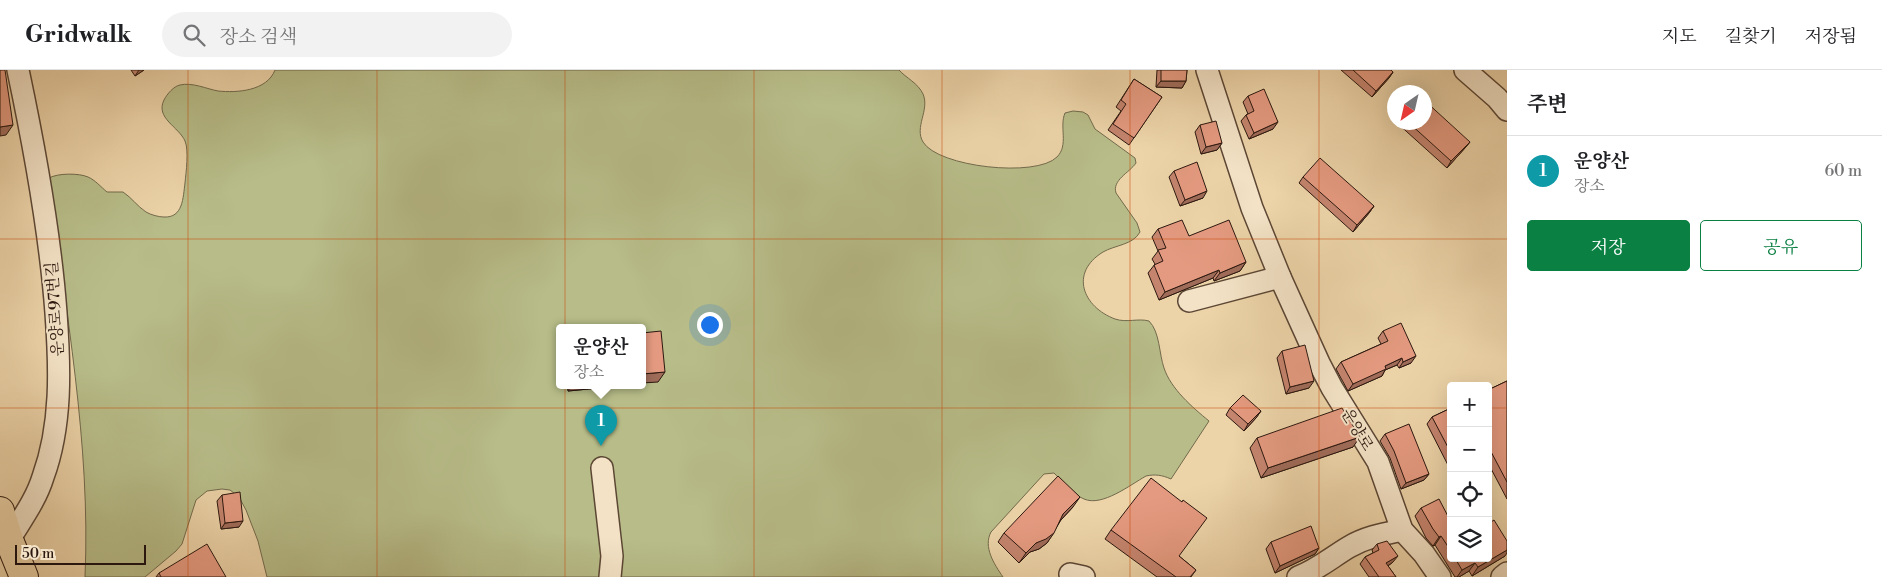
<!DOCTYPE html>
<html lang="ko">
<meta charset="utf-8">
<style>
:root{--surface:#fff;--page:#f2f2f2;--text:#202124;--muted:#757577;--line:#e0e0e0;--accent:#0b8043}
body{margin:0;font-family:"Libre Bodoni","Noto Serif KR",serif;background:var(--page);color:var(--text)}
.controls{position:absolute;right:15px;bottom:15px;display:grid;overflow:hidden;border-radius:5px;box-shadow:0 5px 20px #0002}
.controls button{width:45px;height:45px;display:grid;place-items:center;padding:0;border:0;border-bottom:1px solid var(--line);background:var(--surface);color:var(--text);font:25px sans-serif}
.compass{position:absolute;left:1387px;top:15px;width:45px;height:45px;border-radius:50%;background:var(--surface);box-shadow:0 5px 20px #0002;rotate:214deg}
.scale{position:absolute;left:15px;bottom:12px;width:131px;box-sizing:border-box;padding-left:5px;border:2px solid #2c180f;border-top:0;font-size:14px;line-height:18px;white-space:nowrap;color:#2c180f;-webkit-text-stroke:4px #f3e2c6;paint-order:stroke}
.you{position:absolute;left:709px;top:254px;width:18px;height:18px;margin:-12px;border:4px solid #fff;border-radius:50%;background:#1a73e8;box-shadow:0 0 0 8px #1a73e833}
.badge{display:grid;place-items:center;width:32px;height:32px;border-radius:50%;background:var(--accent);color:#fff;font-size:16px;font-weight:700}
.pin{position:absolute;translate:-50% -41px;filter:drop-shadow(0 1px 2px #0008)}
.pin::after{content:'';position:absolute;top:26px;width:18px;height:15px;background:inherit;clip-path:polygon(0 0,100% 0,50% 100%)}
.popup{position:absolute;left:556px;top:254px;width:90px;height:65px;box-sizing:border-box;display:grid;place-content:center;border-radius:5px;background:var(--surface);filter:drop-shadow(0 1px 4px #0005);font-size:16px;white-space:nowrap;color:var(--muted)}
.popup b{font-size:19px;color:var(--text)}
.popup::after{content:'';position:absolute;left:50%;top:100%;margin-left:-10px;border:10px solid transparent;border-top-color:var(--surface)}
.list{margin:0;padding:0;list-style:none}
h2{display:flex;justify-content:space-between;align-items:center;height:65px;margin:0;padding:0 20px;font-size:21px}
h2 small{font-size:16px;font-weight:400;color:var(--muted)}
.list li{display:grid;grid-template-columns:32px 1fr auto;gap:15px;align-items:center;box-sizing:border-box;height:70px;padding:0 20px;border-top:1px solid var(--line)}
.list b{display:block;font-size:19px;white-space:nowrap}
.list p{margin:0;font-size:16px;white-space:nowrap;color:var(--muted)}
.list em{font-size:16px;font-style:normal;color:var(--muted)}
.actions{display:flex;gap:10px;padding:15px 20px}
.actions a{flex:1;padding:11px 0;border:1px solid var(--accent);border-radius:5px;text-align:center;font-size:18px;color:var(--accent)}
.actions .main{background:var(--accent);color:#fff}
.icon{flex:none;width:28px;height:28px;fill:none;stroke:currentColor;stroke-width:2;stroke-linecap:round;stroke-linejoin:round}
.map{position:relative;flex:none;width:1507px;height:507px;overflow:hidden}
header{display:flex;align-items:center;gap:30px;box-sizing:border-box;height:70px;padding:0 25px;background:var(--surface);border-bottom:1px solid var(--line)}
header strong{font-size:24px}
nav{display:flex;gap:28px;margin-inline-start:auto;font-size:18px}
.search{width:350px;height:45px;background:var(--page);display:flex;align-items:center;gap:12px;box-sizing:border-box;padding:0 18px;border-radius:28px;color:var(--muted);font-size:19px}
main{display:flex}
aside{flex:1;background:var(--surface)}
.map>svg:first-child{display:block}
.green{fill:#b7bc88;stroke:#726a4c;fill-rule:evenodd}
.lines{fill:none;stroke-linecap:round;stroke-linejoin:round}
.minor-casing{stroke:#5c4735;stroke-width:24}
.major-casing{stroke:#2c180f;stroke-width:30}
.minor{stroke:#f3e2c6;stroke-width:21}
.major{stroke:#ecd3a8;stroke-width:28}
.wall{fill:#c4846e;stroke:#2c180f}
.shaded-wall{fill:#a06c5a;stroke:#2c180f}
.building{fill:#e49a80;stroke:#2c180f}
.grid{fill:none;stroke:#cc4f0c;stroke-width:1;stroke-opacity:0.55}
.labels{text-anchor:middle;stroke-width:4;stroke-linejoin:round;paint-order:stroke}
.street-label{font-size:16px;fill:#2c180f;stroke:#f3e2c6}
</style>
<header>
<strong>Gridwalk</strong>
<div class="search"><svg class="icon" aria-label="search" viewBox="0 0 24 24"><circle cx="10" cy="10" r="6"/><path d="M15 15l6 6"/></svg>장소 검색</div>
<nav><a>지도</a><a>길찾기</a><a>저장됨</a></nav>
</header>
<main>
<div class="map">
<svg width="1507" height="507" viewBox="0 0 1507 507">
<rect width="100%" height="100%" fill="#ecd3a8"/>
<filter id="stains"><feTurbulence type="fractalNoise" baseFrequency=".004" numOctaves="4"/><feColorMatrix values="0 0 0 0 .2 0 0 0 0 .09 0 0 0 0 .02 0 0 0 .5 -.17"/></filter>
<radialGradient id="worn" r=".72"><stop offset=".6" stop-color="#630" stop-opacity="0"/><stop offset="1" stop-color="#630" stop-opacity=".3"/></radialGradient>
<path class="green" d="M275,0H899C906,8 918,13 923,24C930,40 914,57 923,72C938,97 1036,108 1057,87C1069,75 1059,57 1065,43L1073,41L1083,42L1088,45L1095,59L1135,88L1136,93C1129,103 1112,110 1116,123L1137,153L1140,162C1133,175 1115,175 1103,182C1069,203 1083,237 1115,249C1127,253 1138,248 1149,251C1160,262 1159,284 1164,298C1171,319 1192,337 1209,351L1171,409C1162,405 1155,404 1146,406C1130,415 1102,437 1084,429C1072,424 1063,412 1054,403L1044,404L991,462C983,477 994,494 1003,507H267L258,471L246,440L239,427L230,420L222,419L207,421L196,430L182,474L176,481L145,507H85C91,374 65,239 49,108C58,103 79,103 88,107C95,110 101,117 107,122H123C132,128 137,136 146,142C151,145 159,147 164,147C183,148 183,128 185,113C186,103 189,80 185,71C179,57 155,48 164,30C167,24 174,16 180,15C192,12 207,19 218,21C237,23 267,21 275,0ZM560,257H642V315H560Z"/>
<g class="lines">
<g class="minor-casing">
<g id="minor">
<path d="M1207,0L1252,138L1280,207L1319,293L1332,318L1378,392L1402,460L1424,484L1440,507"/>
<path d="M1465,0L1497,28L1507,40"/>
<path d="M1189,231L1280,207"/>
<path d="M602,398L612,486L610,507"/>
<path d="M9,470C21,450 36,430 43,407C62,355 60,298 56,243C50,161 35,80 18,0"/>
<path d="M1070,504L1084,507"/>
<path d="M1298,507C1317,500 1332,487 1349,477C1366,467 1383,464 1402,460"/>
<path d="M1502,507L1507,503"/>
</g>
</g>
<g class="major-casing">
<path id="major" d="M0,441L9,470L24,507"/>
</g>
<use href="#minor" class="minor"/>
<use href="#major" class="major"/>
</g>
<g class="wall">
<path d="M131,0H144L135,6Z"/>
<path d="M1157,0H1187L1186,11L1182,18L1156,17Z"/>
<path d="M1341,0H1391L1393,2L1389,8L1372,27Z"/>
<path d="M1134,9L1162,27L1129,75L1108,60L1121,41L1116,37Z"/>
<path d="M1248,26L1273,59L1249,69L1241,51L1246,45L1248,44L1243,32Z"/>
<path d="M1394,41V51L1390,47Z"/>
<path d="M1396,52H1424L1470,72L1465,78L1447,98Z"/>
<path d="M1200,55L1222,73L1217,80L1201,84L1195,62Z"/>
<path d="M1174,101L1203,128L1180,136L1169,107Z"/>
<path d="M1303,107L1374,136L1369,143L1353,162L1299,113Z"/>
<path d="M1158,159L1189,166L1246,192L1240,201L1214,211L1213,208L1159,230L1148,203L1155,194L1152,189L1158,181L1152,167Z"/>
<path d="M1383,261L1411,293L1399,298L1397,295L1385,300L1382,306L1348,321L1336,299L1341,292L1381,274L1378,268Z"/>
<path d="M1282,281L1309,318L1286,324L1277,288Z"/>
<path d="M1507,311V429L1488,393V320Z"/>
<path d="M567,315H629L568,321Z"/>
<path d="M1230,338L1261,341L1256,348L1244,361L1226,345Z"/>
<path d="M1451,338V399H1450L1427,354L1432,347Z"/>
<path d="M1385,364L1429,404L1424,410L1401,419L1390,388L1380,371Z"/>
<path d="M1257,368L1353,377L1261,408L1250,378Z"/>
<path d="M222,425L239,457L221,459L217,431Z"/>
<path d="M1073,437L1061,450L1047,473L1039,479L1030,482L1019,493L998,472L1004,463Z"/>
<path d="M1421,438L1451,452V488H1488L1505,486L1472,506L1469,501L1459,507H1455L1435,475L1433,476L1426,468L1415,446Z"/>
<path d="M1111,460L1179,486L1196,500L1191,507H1157L1105,469Z"/>
<path d="M1271,472L1319,478L1315,484L1275,503L1266,479Z"/>
<path d="M1377,474L1393,492L1388,496L1396,507H1369L1360,494L1365,487L1373,483L1372,480Z"/>
<path d="M159,503L226,507H156Z"/>
</g>
<g class="shaded-wall">
<path d="M139,0H144L135,6Z"/>
<path d="M1393,2L1389,8L1372,27L1376,21Z"/>
<path d="M1161,11H1186L1182,18L1156,17Z"/>
<path d="M1278,52L1273,59L1249,69L1254,63Z"/>
<path d="M13,55L6,65L0,66V57Z"/>
<path d="M1470,72L1465,78L1447,98L1451,91Z"/>
<path d="M1222,73L1217,80L1201,84L1206,77Z"/>
<path d="M1207,121L1203,128L1180,136L1185,130Z"/>
<path d="M1374,136L1369,143L1353,162L1357,155Z"/>
<path d="M1246,192L1240,201L1214,211L1220,203Z"/>
<path d="M1219,200L1213,208L1159,230L1165,222Z"/>
<path d="M1416,286L1411,293L1399,298L1403,292Z"/>
<path d="M1402,288L1397,295L1385,300L1382,306L1348,321L1353,314L1385,296Z"/>
<path d="M665,302L658,312L642,313V304Z"/>
<path d="M1314,311L1309,318L1286,324L1290,317Z"/>
<path d="M572,315H629L568,321Z"/>
<path d="M1261,341L1256,348L1244,361L1248,354Z"/>
<path d="M1360,367L1353,377L1261,408L1268,398Z"/>
<path d="M1429,404L1424,410L1401,419L1406,413Z"/>
<path d="M1080,427L1073,437L1057,454L1063,444Z"/>
<path d="M243,451L239,457L221,459L225,453Z"/>
<path d="M1054,463L1047,473L1039,479L1030,482L1019,493L1026,483L1036,473Z"/>
<path d="M1441,466L1435,475L1433,476L1439,467Z"/>
<path d="M1319,478L1315,484L1275,503L1280,496Z"/>
<path d="M1507,480V483L1505,486L1472,506L1478,497Z"/>
<path d="M1398,486L1393,492L1382,500L1386,493Z"/>
<path d="M1475,493L1469,501L1459,507H1457L1462,500Z"/>
</g>
<g class="building">
<path d="M0,0H5L13,55L0,57Z"/>
<path d="M1161,0H1187L1186,11H1161Z"/>
<path d="M1353,0H1391L1393,2L1376,21Z"/>
<path d="M1134,9L1162,27L1134,68L1113,54L1126,34L1121,30Z"/>
<path d="M1264,19L1278,52L1254,63L1246,45L1254,41L1248,26Z"/>
<path d="M1413,19L1417,22H1410Z"/>
<path d="M1424,30L1470,72L1451,91L1408,52H1424Z"/>
<path d="M1216,51L1222,73L1206,77L1200,55Z"/>
<path d="M1320,88L1374,136L1357,155L1303,107Z"/>
<path d="M1197,92L1207,121L1185,130L1174,101Z"/>
<path d="M1182,150L1189,166L1229,150L1246,192L1220,203L1219,200L1165,222L1154,195L1163,191L1158,180L1166,178L1158,159Z"/>
<path d="M1401,253L1416,286L1403,292L1402,288L1385,296L1386,299L1353,314L1341,292L1388,271L1383,261Z"/>
<path d="M661,261L665,302L642,304V263Z"/>
<path d="M1305,275L1314,311L1290,317L1282,281Z"/>
<path d="M1507,311V412L1488,376V320Z"/>
<path d="M1243,325L1261,341L1248,354L1230,338Z"/>
<path d="M1342,338L1360,367L1268,398L1257,368Z"/>
<path d="M1451,338V383L1432,347Z"/>
<path d="M1409,354L1429,404L1406,413L1394,381L1385,364Z"/>
<path d="M1058,406L1080,427L1063,444L1054,463L1046,469L1036,473L1026,483L1004,463Z"/>
<path d="M1151,408L1182,432L1183,430L1207,448L1179,486L1196,500L1190,507H1176L1111,460Z"/>
<path d="M240,422L243,451L225,453L222,425Z"/>
<path d="M1439,429L1451,452V481L1441,466L1439,467L1433,459L1421,438Z"/>
<path d="M1494,450L1507,471V480L1478,497L1475,493L1462,500L1455,488H1488V454Z"/>
<path d="M1311,456L1319,478L1280,496L1271,472Z"/>
<path d="M1387,471L1398,486L1386,493L1396,507H1379L1365,487L1379,480L1377,474Z"/>
<path d="M207,474L226,507H161L159,503Z"/>
</g>
<path class="grid" d="M188,0V507M377,0V507M565,0V507M754,0V507M942,0V507M1130,0V507M1319,0V507M0,169H1507M0,338H1451M1488,338H1507"/>
<g class="labels">
<g class="street-label">
<text transform="translate(54 239) rotate(-94)" y="6">운양로97번길</text>
<text transform="translate(1358 359) rotate(59)" y="6">운양로</text>
</g>
</g>
<rect width="100%" height="100%" filter="url(#stains)"/>
<rect width="100%" height="100%" fill="url(#worn)"/>
</svg>
<div class="controls">
<button>+</button>
<button>−</button>
<button><svg class="icon" aria-label="locate" viewBox="0 0 24 24"><circle cx="12" cy="12" r="6"/><path d="M12 2v4M12 18v4M2 12h4M18 12h4"/></svg></button>
<button><svg class="icon" aria-label="layers" viewBox="0 0 24 24"><path d="M12 4l9 5-9 5-9-5zM3 14l9 5 9-5"/></svg></button>
</div>
<svg class="compass" viewBox="-18 -18 36 36"><path d="M0-13l5 13h-10z" fill="#e53935"/><path d="M0 13l5-13h-10z" fill="#757577"/></svg>
<div class="scale">50 m</div>
<div class="you"></div>
<div class="pin badge" style="left:601px;top:376px;background:#0f9aa8">1</div>
<div class="popup"><b>운양산</b>장소</div>
</div>
<aside>
<h2>주변<small></small></h2>
<ul class="list">
<li><span class="badge" style="background:#0f9aa8">1</span><div><b>운양산</b><p>장소</p></div><em>60 m</em></li>
</ul>
<div class="actions"><a class="main">저장</a><a>공유</a></div>
</aside>
</main>
